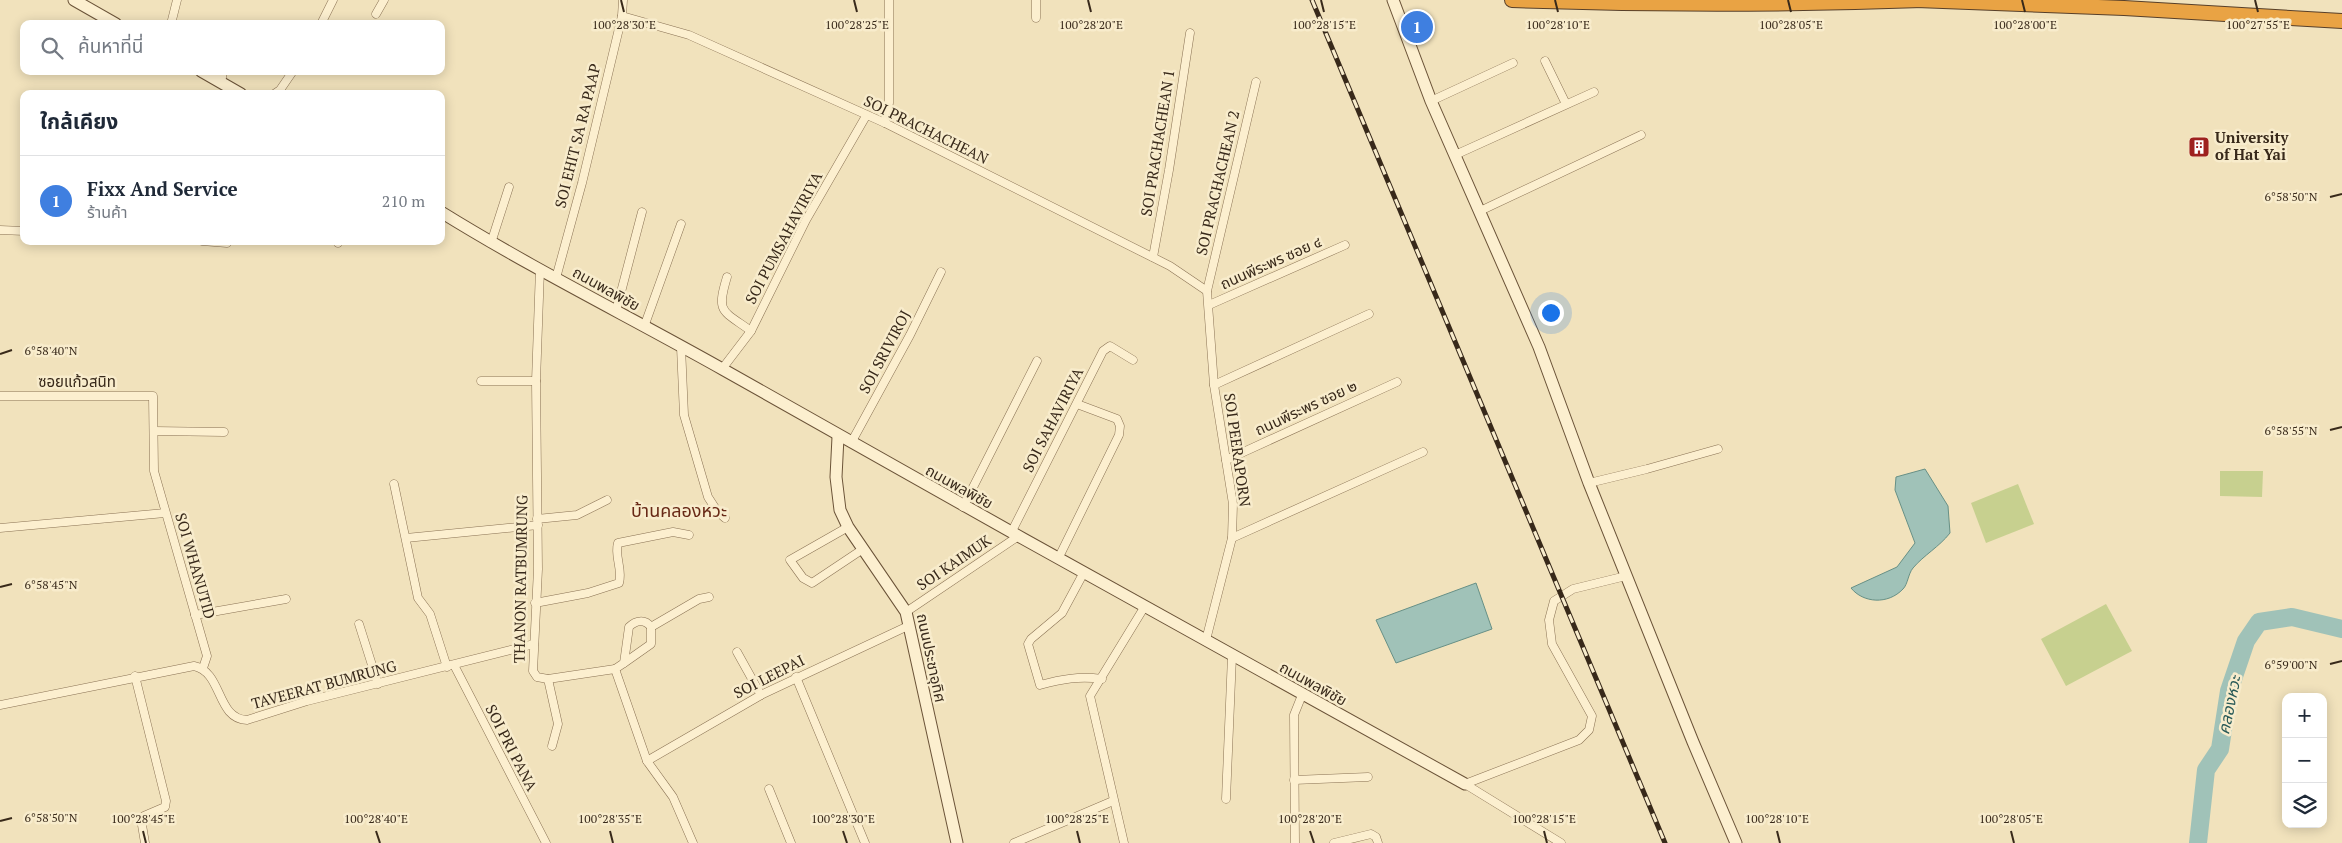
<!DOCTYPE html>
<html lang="th">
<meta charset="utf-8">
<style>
:root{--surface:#fff;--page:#f2f2f3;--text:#1f2937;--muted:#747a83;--line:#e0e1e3;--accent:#9e211f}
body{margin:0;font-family:"PT Serif","Noto Sans Thai",serif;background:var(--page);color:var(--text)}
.controls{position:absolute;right:15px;bottom:15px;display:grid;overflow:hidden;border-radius:10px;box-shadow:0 2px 12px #0003}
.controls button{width:45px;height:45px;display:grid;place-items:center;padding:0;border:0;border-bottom:1px solid var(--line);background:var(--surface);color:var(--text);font:25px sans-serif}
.you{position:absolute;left:1550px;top:312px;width:18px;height:18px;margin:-12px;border:4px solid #fff;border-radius:50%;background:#1a73e8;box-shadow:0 0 0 8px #1a73e833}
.badge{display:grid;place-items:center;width:32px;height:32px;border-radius:50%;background:var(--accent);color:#fff;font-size:16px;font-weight:700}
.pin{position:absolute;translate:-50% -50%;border:2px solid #fff;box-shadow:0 1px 5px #0006}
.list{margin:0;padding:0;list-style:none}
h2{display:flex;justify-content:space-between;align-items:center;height:65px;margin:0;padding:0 20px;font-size:21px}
h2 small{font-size:16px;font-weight:400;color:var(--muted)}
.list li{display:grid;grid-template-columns:32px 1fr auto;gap:15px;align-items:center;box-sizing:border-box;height:90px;padding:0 20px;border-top:1px solid var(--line)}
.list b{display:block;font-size:19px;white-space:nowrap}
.list p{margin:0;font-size:16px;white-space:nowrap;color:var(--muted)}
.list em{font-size:16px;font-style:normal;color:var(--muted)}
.icon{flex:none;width:28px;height:28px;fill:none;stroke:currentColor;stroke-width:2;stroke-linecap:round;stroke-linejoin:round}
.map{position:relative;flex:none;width:2342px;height:843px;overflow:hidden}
.search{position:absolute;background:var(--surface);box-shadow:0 2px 12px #0003;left:20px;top:20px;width:425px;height:55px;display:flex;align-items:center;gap:12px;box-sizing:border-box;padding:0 18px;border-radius:10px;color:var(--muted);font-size:19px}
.panel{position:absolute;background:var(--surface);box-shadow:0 2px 12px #0003;left:20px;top:90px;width:425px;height:155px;border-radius:10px}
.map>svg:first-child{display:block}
.green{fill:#c7d08f}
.water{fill:#a0c2b8;stroke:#679086}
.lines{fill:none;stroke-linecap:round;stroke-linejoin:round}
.river{stroke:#a0c2b8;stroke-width:18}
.street-casing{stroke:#8a7254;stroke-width:9}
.secondary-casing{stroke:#6b5338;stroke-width:13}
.highway-casing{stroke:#573f29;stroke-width:16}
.street{stroke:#fcefcf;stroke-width:8}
.secondary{stroke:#fcefcf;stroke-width:11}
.highway{stroke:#e9a344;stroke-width:14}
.rail-casing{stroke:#38291a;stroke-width:5}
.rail{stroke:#f8eccc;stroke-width:3;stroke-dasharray:9;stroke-linecap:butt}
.ticks{fill:none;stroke:#38291a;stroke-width:2}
.labels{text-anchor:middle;stroke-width:5;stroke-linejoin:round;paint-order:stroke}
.street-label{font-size:15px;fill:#38291a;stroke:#f8eccc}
.poi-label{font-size:15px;font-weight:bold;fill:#38291a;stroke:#f8eccc;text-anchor:start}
.water-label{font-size:16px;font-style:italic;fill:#285957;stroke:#f8eccc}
.quarter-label{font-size:18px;fill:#682916;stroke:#f8eccc}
.ticks-label{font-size:12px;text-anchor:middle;fill:#38291a;stroke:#f8eccc;stroke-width:5;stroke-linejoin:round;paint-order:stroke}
</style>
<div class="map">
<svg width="2342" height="843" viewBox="0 0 2342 843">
<rect width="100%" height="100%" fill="#f1e2bc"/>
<g class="green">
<path d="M2220,471H2263L2262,497L2220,496Z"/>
<path d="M2018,484L2034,524L1986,543L1971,503Z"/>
<path d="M2106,604L2132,651L2066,686L2041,639Z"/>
</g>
<g class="water">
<path d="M1925,469L1948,506L1950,533C1939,547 1924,555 1913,568C1908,574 1908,584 1903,589C1888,605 1863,603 1851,588L1897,567L1915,543L1895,490L1896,477Z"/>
<path d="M1476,583L1492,629L1396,663L1376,620Z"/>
</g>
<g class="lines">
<path class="river" d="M2198,843L2206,770L2220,749L2229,691L2246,641L2259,622L2292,617L2342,629"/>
<g class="street-casing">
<g id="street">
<path d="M1036,0V18"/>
<path d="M376,14L384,0"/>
<path d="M622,16L689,35L885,123L1170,266L1207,291"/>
<path d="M171,24L177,0"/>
<path d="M321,24L333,0"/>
<path d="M1545,61L1566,104"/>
<path d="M221,83L223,71"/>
<path d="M274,94L280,90L293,71"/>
<path d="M1431,101L1513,63"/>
<path d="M885,123L889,103V0"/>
<path d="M1455,155L1594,92"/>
<path d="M1480,211L1641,135"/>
<path d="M0,230L24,231"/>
<path d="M202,241L227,243"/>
<path d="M338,243V241"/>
<path d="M491,243L509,187"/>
<path d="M1153,257L1169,170L1190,33"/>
<path d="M540,269L536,381L538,569L533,671L537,677L548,679L615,669L647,761L673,797L693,843"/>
<path d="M727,277C716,313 722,310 751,331"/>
<path d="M556,278L582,183L622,16L623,0"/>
<path d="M1209,305L1345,245"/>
<path d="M616,311L642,212"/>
<path d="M644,327L681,224"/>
<path d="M681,347L684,415L708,497L717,511L725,518"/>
<path d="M722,369L751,331L806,220L866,116"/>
<path d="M481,381H536"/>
<path d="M1214,385L1369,314"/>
<path d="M0,396H153L154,471L207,656L203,668"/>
<path d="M154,431L224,432"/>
<path d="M851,443L910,335L941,272"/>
<path d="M1226,460L1397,382"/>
<path d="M1589,483L1647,469L1718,449"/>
<path d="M394,484L418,598L430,614L447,667"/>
<path d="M963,507L1037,361"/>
<path d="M537,519L577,515L607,500"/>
<path d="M848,527L790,560L803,578L812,583L863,549"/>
<path d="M0,528L165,513"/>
<path d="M1011,533L1103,351L1110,346L1133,360"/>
<path d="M406,538L538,525"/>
<path d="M1232,538L1423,452"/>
<path d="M1058,559L1119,435L1120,426L1117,419L1077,404"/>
<path d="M1083,574L1062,613L1031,639L1028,644L1040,685C1062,679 1079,676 1102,679"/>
<path d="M535,603L588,593L619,583C623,569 614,556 618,543L673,532L689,535"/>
<path d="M906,612L1017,537"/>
<path d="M195,615L286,599"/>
<path d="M359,624L378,684"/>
<path d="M1206,640L1232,538L1233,504L1214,385L1207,291L1256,82"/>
<path d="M737,652L761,695"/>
<path d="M624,663L651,644V627"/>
<path d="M454,665L546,843"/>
<path d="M615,669L624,663L629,627C636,620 645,619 651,627L699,599L709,597"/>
<path d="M135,676L166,801L165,807L144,816L142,825L145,843"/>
<path d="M796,677L865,843"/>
<path d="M548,679L558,724L552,746"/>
<path d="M0,705L194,666C223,672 216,719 247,720L307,701L534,644"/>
<path d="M647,761L761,695L908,626"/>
<path d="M1294,780L1368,777"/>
<path d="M1465,784L1579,740L1589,730L1592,716L1552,644L1549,620L1554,601L1573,589L1626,576"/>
<path d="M1465,784L1561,843"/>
<path d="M769,789L791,843"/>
<path d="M1226,799L1232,656"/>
<path d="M1014,843L1113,801"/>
<path d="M1124,843L1090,696L1145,606"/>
<path d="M1295,843L1294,715L1302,695"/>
<path d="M1334,843L1371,834L1376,837L1378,843"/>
</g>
</g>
<g class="secondary-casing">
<g id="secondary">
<path d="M74,0L116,24"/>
<path d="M1393,0L1431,101L1539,347L1589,483L1693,742L1736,843"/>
<path d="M201,71L241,94"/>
<path d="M441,212C533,269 630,317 724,370C970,510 1217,647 1465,784"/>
<path d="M838,437L836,477L840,510L848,527L906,612L957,843"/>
</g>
</g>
<g class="highway-casing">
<g id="highway">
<path d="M1512,0C1649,5 1785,5 1922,0"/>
<path d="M1917,0L2124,8L2342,21"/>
</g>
</g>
<use href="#street" class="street"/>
<use href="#secondary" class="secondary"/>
<use href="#highway" class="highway"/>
<g class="rail-casing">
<path id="rail" d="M1312,0L1665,843"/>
</g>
<use href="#rail" class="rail"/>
</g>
<path class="ticks" d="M621,0L624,12M854,0L857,12M1088,0L1091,12M1321,0L1324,12M1555,0L1558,12M1788,0L1791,12M2022,0L2025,12M2255,0L2258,12M2330,197L2342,194M0,354L12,350M2330,430L2342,427M0,587L12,584M2330,664L2342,661M0,821L12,818M143,831L146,843M376,831L380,843M610,831L613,843M843,831L847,843M1077,831L1080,843M1310,831L1314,843M1544,831L1547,843M1777,831L1780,843M2011,831L2014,843"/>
<defs>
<g id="building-square" transform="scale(1.125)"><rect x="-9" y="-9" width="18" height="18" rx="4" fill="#9e211f" stroke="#f8eccc"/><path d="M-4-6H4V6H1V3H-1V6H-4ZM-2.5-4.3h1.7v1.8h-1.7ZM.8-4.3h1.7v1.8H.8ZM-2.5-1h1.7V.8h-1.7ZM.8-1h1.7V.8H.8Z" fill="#fff"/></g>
</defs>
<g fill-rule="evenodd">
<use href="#building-square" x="2199" y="147"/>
</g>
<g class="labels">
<g class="street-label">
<text transform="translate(926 130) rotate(26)" y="5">SOI PRACHACHEAN</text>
<text transform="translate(578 136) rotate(-76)" y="5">SOI EHIT SA RA PAAP</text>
<text transform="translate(1158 143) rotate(-81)" y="5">SOI PRACHACHEAN 1</text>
<text transform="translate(1218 183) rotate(-77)" y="5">SOI PRACHACHEAN 2</text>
<text transform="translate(784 238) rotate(-62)" y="5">SOI PUMSAHAVIRIYA</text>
<text transform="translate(1271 263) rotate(-24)" y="5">ถนนพีระพร ซอย ๔</text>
<text transform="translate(606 289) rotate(29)" y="5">ถนนพลพิชัย</text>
<text transform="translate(885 352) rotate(-62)" y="5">SOI SRIVIROJ</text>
<text x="77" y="387">ซอยแก้วสนิท</text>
<text transform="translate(1306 408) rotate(-25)" y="5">ถนนพีระพร ซอย ๒</text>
<text transform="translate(1053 420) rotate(-63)" y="5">SOI SAHAVIRIYA</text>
<text transform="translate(1237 450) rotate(82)" y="5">SOI PEERAPORN</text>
<text transform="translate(959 487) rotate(29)" y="5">ถนนพลพิชัย</text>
<text transform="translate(954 563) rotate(-34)" y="5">SOI KAIMUK</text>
<text transform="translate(195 566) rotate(74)" y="5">SOI WHANUTID</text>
<text transform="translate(521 579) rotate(-89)" y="5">THANON RATBUMRUNG</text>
<text transform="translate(931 658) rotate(78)" y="5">ถนนประชาอุทิศ</text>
<text transform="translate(769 677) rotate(-27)" y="5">SOI LEEPAI</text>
<text transform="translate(1313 684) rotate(29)" y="5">ถนนพลพิชัย</text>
<text transform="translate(324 685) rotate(-15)" y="5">TAVEERAT BUMRUNG</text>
<text transform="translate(511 748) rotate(63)" y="5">SOI PRI PANA</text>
</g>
<g class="poi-label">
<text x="2215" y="143">University<tspan x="2215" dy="17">of Hat Yai</tspan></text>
</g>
<g class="water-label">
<text transform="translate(2229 705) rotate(-78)" y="6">คลองหวะ</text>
</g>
<g class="quarter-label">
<text x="679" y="517">บ้านคลองหวะ</text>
</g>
</g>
<g class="ticks-label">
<text x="624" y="29">100°28'30"E</text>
<text x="857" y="29">100°28'25"E</text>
<text x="1091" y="29">100°28'20"E</text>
<text x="1324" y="29">100°28'15"E</text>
<text x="1558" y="29">100°28'10"E</text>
<text x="1791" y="29">100°28'05"E</text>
<text x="2025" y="29">100°28'00"E</text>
<text x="2258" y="29">100°27'55"E</text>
<text x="2291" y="201">6°58'50"N</text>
<text x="51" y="355">6°58'40"N</text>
<text x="2291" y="435">6°58'55"N</text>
<text x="51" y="589">6°58'45"N</text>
<text x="2291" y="669">6°59'00"N</text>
<text x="51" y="822">6°58'50"N</text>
<text x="143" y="823">100°28'45"E</text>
<text x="376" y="823">100°28'40"E</text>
<text x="610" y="823">100°28'35"E</text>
<text x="843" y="823">100°28'30"E</text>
<text x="1077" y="823">100°28'25"E</text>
<text x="1310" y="823">100°28'20"E</text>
<text x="1544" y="823">100°28'15"E</text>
<text x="1777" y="823">100°28'10"E</text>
<text x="2011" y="823">100°28'05"E</text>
</g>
</svg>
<div class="controls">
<button>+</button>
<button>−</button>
<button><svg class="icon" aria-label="layers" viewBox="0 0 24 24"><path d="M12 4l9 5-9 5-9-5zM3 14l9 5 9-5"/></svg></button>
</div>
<div class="you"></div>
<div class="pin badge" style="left:1417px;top:27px;background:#3f7fe0">1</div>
<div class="search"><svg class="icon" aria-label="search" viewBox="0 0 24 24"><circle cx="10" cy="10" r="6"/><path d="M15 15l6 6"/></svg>ค้นหาที่นี่</div>
<section class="panel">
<h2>ใกล้เคียง<small></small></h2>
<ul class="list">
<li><span class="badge" style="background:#3f7fe0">1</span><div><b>Fixx And Service</b><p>ร้านค้า</p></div><em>210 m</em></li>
</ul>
</section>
</div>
